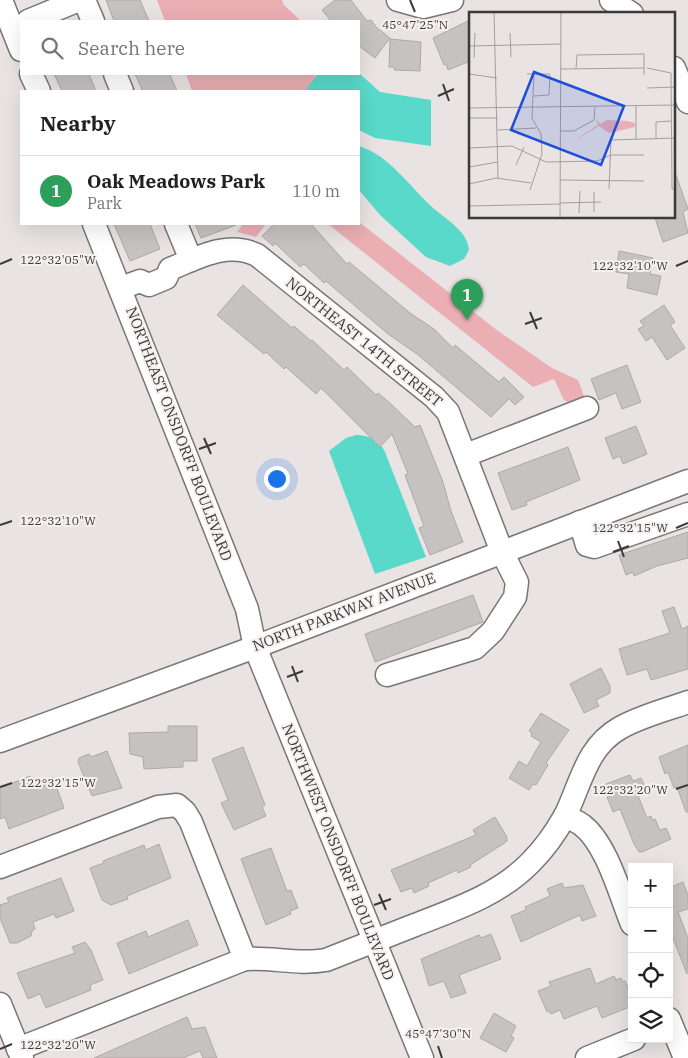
<!DOCTYPE html>
<meta charset="utf-8">
<style>
:root{--surface:#fff;--page:#f6f6f6;--text:#202124;--muted:#757577;--line:#e0e0e0;--accent:#ea580c}
body{margin:0;font-family:"IBM Plex Serif",serif;background:var(--page);color:var(--text)}
.controls{position:absolute;right:15px;bottom:15px;display:grid;overflow:hidden;border-radius:0px;box-shadow:0 5px 20px #0002}
.controls button{width:45px;height:45px;display:grid;place-items:center;padding:0;border:0;border-bottom:1px solid var(--line);background:var(--surface);color:var(--text);font:25px sans-serif}
.you{position:absolute;left:276px;top:478px;width:18px;height:18px;margin:-12px;border:4px solid #fff;border-radius:50%;background:#1a73e8;box-shadow:0 0 0 8px #1a73e833}
.badge{display:grid;place-items:center;width:32px;height:32px;border-radius:50%;background:var(--accent);color:#fff;font-size:16px;font-weight:700}
.pin{position:absolute;translate:-50% -41px;filter:drop-shadow(0 1px 2px #0008)}
.pin::after{content:'';position:absolute;top:26px;width:18px;height:15px;background:inherit;clip-path:polygon(0 0,100% 0,50% 100%)}
.list{margin:0;padding:0;list-style:none}
h2{display:flex;justify-content:space-between;align-items:center;height:65px;margin:0;padding:0 20px;font-size:21px}
h2 small{font-size:16px;font-weight:400;color:var(--muted)}
.list li{display:grid;grid-template-columns:32px 1fr auto;gap:15px;align-items:center;box-sizing:border-box;height:70px;padding:0 20px;border-top:1px solid var(--line)}
.list b{display:block;font-size:19px;white-space:nowrap}
.list p{margin:0;font-size:16px;white-space:nowrap;color:var(--muted)}
.list em{font-size:16px;font-style:normal;color:var(--muted)}
.icon{flex:none;width:28px;height:28px;fill:none;stroke:currentColor;stroke-width:2;stroke-linecap:round;stroke-linejoin:round}
.map{position:relative;flex:none;width:688px;height:1058px;overflow:hidden}
.search{position:absolute;background:var(--surface);box-shadow:0 5px 20px #0002;left:20px;top:20px;width:340px;height:55px;display:flex;align-items:center;gap:12px;box-sizing:border-box;padding:0 18px;border-radius:0px;color:var(--muted);font-size:19px}
.panel{position:absolute;background:var(--surface);box-shadow:0 5px 20px #0002;left:20px;top:90px;width:340px;height:135px;border-radius:0px}
.map>svg:first-child{display:block}
.green{fill:#eaaeb3}
.water{fill:#58d9c9}
.building{fill:#c7c2c2;stroke:#aea9a9}
.lines{fill:none;stroke-linecap:round;stroke-linejoin:round}
.minor-casing{stroke:#7a7676;stroke-width:25}
.minor{stroke:#fff;stroke-width:22}
.ticks{fill:none;stroke:#3b3939;stroke-width:2}
.labels{text-anchor:middle;stroke-width:4;stroke-linejoin:round;paint-order:stroke}
.street-label{font-size:15px;fill:#3b3939;stroke:#f6f0f1}
.inset-road{fill:none;stroke:#a39f9f;stroke-width:1}
.view{fill:#1d4ed8;fill-opacity:0.15;stroke:#1d4ed8;stroke-width:2.5}
.inset-edge{fill:none;stroke:#3b3939;stroke-width:2.5}
.ticks-label{font-size:12px;text-anchor:middle;fill:#3b3939;stroke:#f6f0f1;stroke-width:4;stroke-linejoin:round;paint-order:stroke}
</style>
<div class="map">
<svg width="688" height="1058" viewBox="0 0 688 1058">
<rect width="100%" height="100%" fill="#e9e3e3"/>
<g class="green">
<path d="M157,0H282L284,5L301,21H165Z"/>
<path d="M186,74H317L306,91H192Z"/>
<path d="M359,222L498,331L552,368L578,380L585,399L569,403L564,400L554,379L533,387L328,224H359Z"/>
<path d="M243,224H266L256,237L237,232Z"/>
</g>
<g class="water">
<path d="M359,73L380,92L431,100V146L375,138L359,130V91H309L306,89L318,74Z"/>
<path d="M359,146C389,155 410,187 432,207C441,215 451,221 459,230C465,236 468,242 469,250L464,259L450,266L426,257L380,215L359,190Z"/>
<path d="M356,435C369,435 379,440 385,452L426,557L375,574L329,451L346,438Z"/>
</g>
<g class="building">
<path d="M106,0H140L149,21H114Z"/>
<path d="M335,0H351L367,21L371,20L376,27L390,38L375,58L359,46V21H331L322,10Z"/>
<path d="M470,20V61L448,70L446,64L444,65L433,38Z"/>
<path d="M390,39L421,42L420,71L394,70V67H389Z"/>
<path d="M54,74H89L96,91H62Z"/>
<path d="M135,74H171L170,75L177,91H140L142,89Z"/>
<path d="M676,175L688,209L683,212L688,233L663,242L655,218H674V176Z"/>
<path d="M114,224H150L160,249L130,261Z"/>
<path d="M195,224H236V225L201,238Z"/>
<path d="M274,224H311L347,264L349,262L410,313L434,329L453,348L455,345L499,382L504,377L524,397L515,405L509,399L491,417L417,354L388,334L326,281L324,283L304,264L300,267L275,243L273,246L262,236Z"/>
<path d="M619,251L653,258L650,274L661,276L657,295L627,288L629,274L616,272Z"/>
<path d="M243,285L292,328L294,326L311,341L312,340L344,370L347,367L376,395L378,393L392,405L415,427L420,425L443,482L451,511L463,542L430,555L419,528L424,526L405,475L408,474L392,434L380,447L321,388L316,394L286,367L284,369L266,352L264,354L217,315Z"/>
<path d="M664,305L675,322L670,325L685,348L667,360L652,337L646,341L638,329L644,326L640,321Z"/>
<path d="M627,365L641,402L622,409L616,393L599,400L591,379Z"/>
<path d="M636,426L647,454L623,464L620,456L613,459L605,438Z"/>
<path d="M568,447L580,480L526,502L527,505L512,510L498,473Z"/>
<path d="M688,532V558L657,566L634,576L633,572L626,575L619,555Z"/>
<path d="M473,595L483,622L375,662L365,634Z"/>
<path d="M674,607L682,629L688,626V669L651,680L647,669L627,675L619,649L670,633L662,611Z"/>
<path d="M601,668L610,686V693L596,700L599,706L584,713L570,684Z"/>
<path d="M541,713L569,730L546,763L548,765L536,785L533,784L529,790L509,778L519,761L527,766L541,742L531,736L532,733L529,731Z"/>
<path d="M168,726H197V761H183V767L144,769L143,757L130,754L129,733L168,732Z"/>
<path d="M688,745V812H686L677,787L674,788L668,772L665,774L659,757Z"/>
<path d="M243,747L265,805L262,807L266,816L234,830L221,803L228,800L212,759Z"/>
<path d="M107,751L122,788L92,796L78,762L79,758L89,754L91,757Z"/>
<path d="M630,775L633,781L641,778L646,789L637,793L647,818L651,816L652,820L655,819L660,830L666,828L671,839L642,852H639L634,844L620,809L613,812L607,797L611,795L606,784Z"/>
<path d="M30,776L33,785L53,777L64,808L9,829L5,817L0,819V788Z"/>
<path d="M495,817L507,837V841L503,844L470,865L471,867L458,873L457,870L428,883L429,886L414,893L412,888L401,892L391,870L476,835L473,830Z"/>
<path d="M159,844L171,878L127,896L128,899L111,905L102,900L90,868L104,863L103,861L144,845L146,850Z"/>
<path d="M271,848L287,891L291,890L298,908L290,911L291,914L266,925L241,859Z"/>
<path d="M61,878L74,911L56,918L54,914L33,922L35,929L32,931L31,936L17,943H10L0,918V905L9,902L7,898Z"/>
<path d="M683,882L688,895V909L678,912L688,938L687,974L669,928V888Z"/>
<path d="M562,883L564,888L583,885L596,916L582,921L580,915L521,942L511,916L526,910L525,907L550,896L547,889Z"/>
<path d="M188,920L198,945L129,974L117,943L146,931L148,937Z"/>
<path d="M491,934L501,959L459,975L466,993L451,998L444,981L429,986L421,959L479,935L481,938Z"/>
<path d="M85,942L91,950L103,980L90,985L91,990L46,1008L40,994L28,999L17,973L75,953L72,947Z"/>
<path d="M590,968L596,984L614,976L616,980L621,978L623,982L625,981L632,997V1006L602,1018L597,1006L564,1019L560,1010L551,1014L549,1011L547,1012L538,991L551,986L549,982Z"/>
<path d="M494,1013L516,1026L511,1036L514,1038L506,1052L480,1038Z"/>
<path d="M187,1017L192,1029L205,1027L217,1058H203L200,1051L183,1058H94Z"/>
</g>
<g class="lines">
<g class="minor-casing">
<g id="minor">
<path d="M1,0L21,50"/>
<path d="M84,0L93,21"/>
<path d="M398,0L423,7L452,0"/>
<path d="M611,0L632,14"/>
<path d="M28,21L79,0"/>
<path d="M674,68L688,102"/>
<path d="M31,74L39,91"/>
<path d="M115,74L122,91"/>
<path d="M94,224L247,609L255,647L422,1058"/>
<path d="M176,224L191,260"/>
<path d="M121,288L140,281L149,285L166,278L170,269C199,257 227,241 257,255L434,397L448,412L502,552L517,582L515,597L493,631L475,648L387,675"/>
<path d="M466,455L587,408"/>
<path d="M580,522L587,545L594,547L688,514"/>
<path d="M0,741L255,647L688,481"/>
<path d="M565,816C570,819 577,821 582,825C607,844 620,895 632,924"/>
<path d="M0,867L158,807L177,805L185,812L191,822L245,959"/>
<path d="M0,1004L22,1058"/>
<path d="M669,1019L685,1058"/>
<path d="M18,1049L245,959C273,957 297,965 326,960C356,948 385,937 415,925C456,909 499,895 531,862C544,849 556,832 565,816C581,784 586,747 620,728C641,716 666,710 688,702"/>
<path d="M587,1058L634,1039"/>
</g>
</g>
<use href="#minor" class="minor"/>
</g>
<path class="ticks" d="M410,0L415,12M443,84L449,101M438,96L454,89M0,264L12,259M676,266L688,261M530,312L537,329M525,324L542,318M204,438L211,454M199,449L216,443M0,525L12,521M676,528L688,523M618,541L624,557M613,552L629,546M292,666L298,682M287,677L303,671M0,787L12,783M676,789L688,785M379,894L386,910M374,905L391,899M438,1046L442,1058M0,1049L12,1044"/>
<g class="labels">
<g class="street-label">
<text transform="translate(364 342) rotate(39)" y="5">NORTHEAST 14TH STREET</text>
<text transform="translate(179 434) rotate(69)" y="5">NORTHEAST ONSDORFF BOULEVARD</text>
<text transform="translate(344 612) rotate(-21)" y="5">NORTH PARKWAY AVENUE</text>
<text transform="translate(338 852) rotate(68)" y="5">NORTHWEST ONSDORFF BOULEVARD</text>
</g>
</g>
<g transform="translate(469 12)">
<rect width="206" height="206" fill="#e9e3e3"/>
<path d="M127,107L131,112L138,108L158,109L166,111V115L140,121L130,114L102,131L129,113Z" fill="#eaaeb3"/>
<path class="inset-road" d="M25,0L29,166M43,0H59M41,21L42,45M0,34L92,32M5,46L6,21M178,56L202,61L203,177H207M92,57L175,56M107,57L108,43L175,42V63M0,62L28,66M58,62H81L80,83L65,84M178,76L207,75M167,94V127M0,96L207,93M0,106H29M29,118L67,116M91,119H105L125,108L126,95M187,126V110L202,109M0,136L43,134L77,150L128,149L142,143H175M47,153L55,135M0,155L29,150M91,168L175,169M0,172L27,166L62,171M140,177L142,128L207,126M61,178L73,142L72,122L63,106L65,61M125,180V200M91,191L132,190M0,194L91,192M110,201L111,179M91,206L92,0"/>
<path class="view" d="M65,60L155,94L132,153L42,118Z"/>
<rect width="206" height="206" class="inset-edge"/>
</g>
<g class="ticks-label">
<text x="415" y="29">45°47'25"N</text>
<text x="58" y="264">122°32'05"W</text>
<text x="630" y="270">122°32'10"W</text>
<text x="58" y="525">122°32'10"W</text>
<text x="630" y="532">122°32'15"W</text>
<text x="58" y="787">122°32'15"W</text>
<text x="630" y="794">122°32'20"W</text>
<text x="438" y="1038">45°47'30"N</text>
<text x="58" y="1049">122°32'20"W</text>
</g>
</svg>
<div class="controls">
<button>+</button>
<button>−</button>
<button><svg class="icon" aria-label="locate" viewBox="0 0 24 24"><circle cx="12" cy="12" r="6"/><path d="M12 2v4M12 18v4M2 12h4M18 12h4"/></svg></button>
<button><svg class="icon" aria-label="layers" viewBox="0 0 24 24"><path d="M12 4l9 5-9 5-9-5zM3 14l9 5 9-5"/></svg></button>
</div>
<div class="you"></div>
<div class="pin badge" style="left:467px;top:320px;background:#2e9e5b">1</div>
<div class="search"><svg class="icon" aria-label="search" viewBox="0 0 24 24"><circle cx="10" cy="10" r="6"/><path d="M15 15l6 6"/></svg>Search here</div>
<section class="panel">
<h2>Nearby<small></small></h2>
<ul class="list">
<li><span class="badge" style="background:#2e9e5b">1</span><div><b>Oak Meadows Park</b><p>Park</p></div><em>110 m</em></li>
</ul>
</section>
</div>
